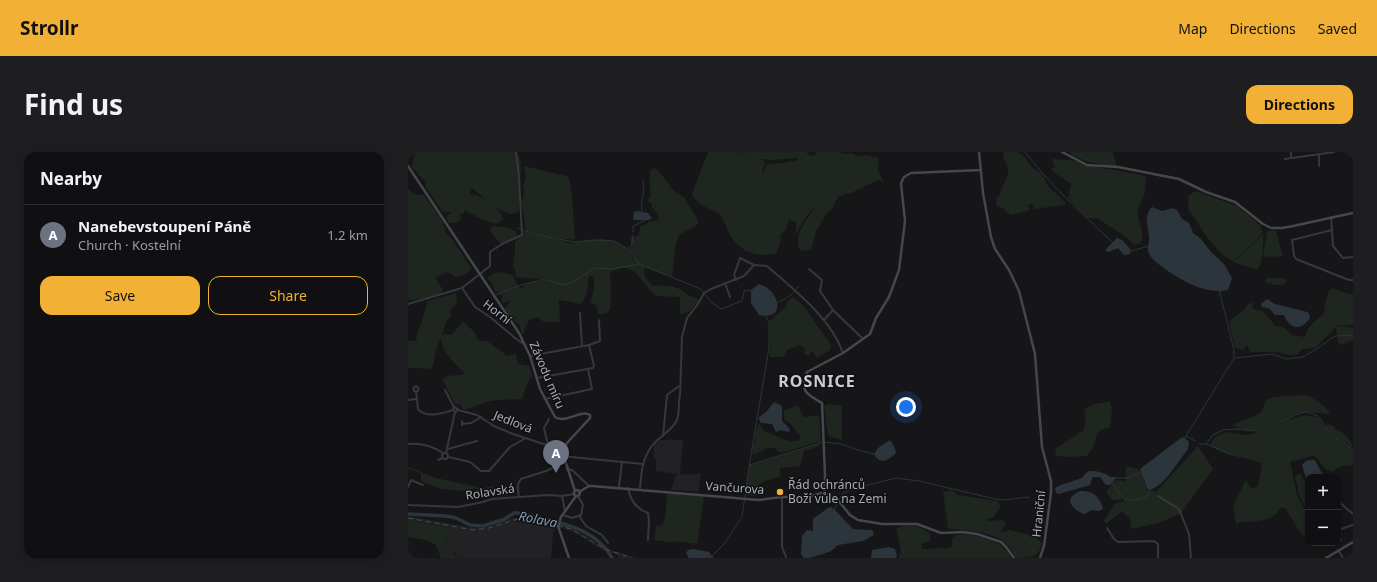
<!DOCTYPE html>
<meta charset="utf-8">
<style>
:root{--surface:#101012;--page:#1e1e20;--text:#f1f3f6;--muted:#9c9d9f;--line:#303032;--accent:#f2b134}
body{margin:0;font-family:"Noto Sans",sans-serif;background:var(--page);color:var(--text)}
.controls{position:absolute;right:12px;bottom:12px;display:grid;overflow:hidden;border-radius:8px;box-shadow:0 2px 10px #0003}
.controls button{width:36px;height:36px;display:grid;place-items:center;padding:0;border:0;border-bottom:1px solid var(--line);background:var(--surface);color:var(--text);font:20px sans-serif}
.you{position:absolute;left:498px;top:255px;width:14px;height:14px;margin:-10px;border:3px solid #fff;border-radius:50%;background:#1a73e8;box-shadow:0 0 0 6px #1a73e833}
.badge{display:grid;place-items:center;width:26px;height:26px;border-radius:50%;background:var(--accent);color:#fff;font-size:13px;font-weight:700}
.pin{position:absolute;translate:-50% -33px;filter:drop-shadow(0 1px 2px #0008)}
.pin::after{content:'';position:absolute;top:21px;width:14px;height:12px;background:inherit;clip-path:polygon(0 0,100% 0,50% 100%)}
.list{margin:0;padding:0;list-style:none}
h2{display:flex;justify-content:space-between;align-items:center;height:52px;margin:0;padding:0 16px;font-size:17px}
h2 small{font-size:13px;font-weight:400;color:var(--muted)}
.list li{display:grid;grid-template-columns:26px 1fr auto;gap:12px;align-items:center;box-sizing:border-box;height:60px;padding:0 16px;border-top:1px solid var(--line)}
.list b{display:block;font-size:15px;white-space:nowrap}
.list p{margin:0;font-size:13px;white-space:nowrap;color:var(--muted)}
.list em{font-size:13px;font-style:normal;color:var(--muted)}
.actions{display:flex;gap:8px;padding:12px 16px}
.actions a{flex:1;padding:9px 0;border:1px solid var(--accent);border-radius:12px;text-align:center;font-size:14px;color:var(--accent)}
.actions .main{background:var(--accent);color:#111}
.map{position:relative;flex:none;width:945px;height:406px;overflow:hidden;border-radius:12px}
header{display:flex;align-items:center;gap:24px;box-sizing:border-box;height:56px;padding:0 20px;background:var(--accent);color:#111}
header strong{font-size:19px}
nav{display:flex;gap:22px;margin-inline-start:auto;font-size:14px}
.intro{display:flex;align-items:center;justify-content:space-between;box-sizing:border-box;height:96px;padding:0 24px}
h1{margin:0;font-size:28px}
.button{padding:10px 18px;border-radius:12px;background:var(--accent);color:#111;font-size:14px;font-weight:700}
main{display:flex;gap:24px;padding:0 24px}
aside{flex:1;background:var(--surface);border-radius:12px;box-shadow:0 2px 10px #0003}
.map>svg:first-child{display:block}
.built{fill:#222225}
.green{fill:#1e261f}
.water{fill:#2c353c}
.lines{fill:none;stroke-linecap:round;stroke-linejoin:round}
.stream{stroke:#2c353c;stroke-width:1}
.river{stroke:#2c353c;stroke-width:3.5}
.street{stroke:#37383d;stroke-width:2}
.secondary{stroke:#45474d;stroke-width:2.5}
.rail{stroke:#4a4c52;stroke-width:1;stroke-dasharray:5 4;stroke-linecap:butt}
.poi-dot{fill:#f2b134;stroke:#111113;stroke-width:1.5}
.labels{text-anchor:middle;stroke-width:3;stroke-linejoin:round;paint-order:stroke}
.street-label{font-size:12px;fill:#a8adb8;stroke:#111113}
.poi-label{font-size:12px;fill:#a8adb8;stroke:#111113;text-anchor:start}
.water-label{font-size:13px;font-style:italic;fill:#7f9bb3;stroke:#111113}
.district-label{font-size:16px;font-weight:bold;letter-spacing:1px;fill:#c9ccd4;stroke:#111113}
</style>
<header>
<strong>Strollr</strong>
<nav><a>Map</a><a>Directions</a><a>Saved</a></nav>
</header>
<div class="intro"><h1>Find us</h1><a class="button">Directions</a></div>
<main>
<aside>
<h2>Nearby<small></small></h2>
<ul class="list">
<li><span class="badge" style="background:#6b7280">A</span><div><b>Nanebevstoupení Páně</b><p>Church · Kostelní</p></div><em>1.2 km</em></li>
</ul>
<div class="actions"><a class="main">Save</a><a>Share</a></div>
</aside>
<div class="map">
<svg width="945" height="406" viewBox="0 0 945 406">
<rect width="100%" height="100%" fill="#161618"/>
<g class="built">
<path d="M253,288H275L272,322L281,323L293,321L290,340L263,338L267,326L269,322L248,319V306H246V293Z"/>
<path d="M0,364L67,376L80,375L105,366L115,365L127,366L163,375L194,395L229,406H211L209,403L193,397L166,380L148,374V378L145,381L143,406H50L45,399L34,397L42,376L0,368Z"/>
</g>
<g class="green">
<path d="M8,0H109L113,11L111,59L105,62C90,61 76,45 64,36L62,40V42C72,41 94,57 95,68C93,69 92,70 90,71C81,73 63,62 57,57L56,61L53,62L52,64L53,67C47,73 48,70 41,71L38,65L43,60H35L33,58L18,35L17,30L4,15L5,8Z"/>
<path d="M300,0H330L356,9L357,12L354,18L355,21L359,12L376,11L390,8V6L362,8L347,6L332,0H398L402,4L407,3L409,0H429L438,2L444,1L449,4L459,3L470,6L471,12L469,16L476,32L472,28L468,29L445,40L435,43L430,45L424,57L419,61L408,79L403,99L401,98C399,98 398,99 395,99C392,99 390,95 390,93C388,78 401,65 408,54L397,66L388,82V70L381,68L378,78L373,82L372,85L373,88L368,102C347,105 330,100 320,79C318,74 316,67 312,63C301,55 290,55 284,42Z"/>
<path d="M596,0H609L614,2L624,15L634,22L640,34L657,50V53L626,57L625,52L620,53L622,58L604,63L599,61L596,56L590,55L588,52V47L592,43C593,30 608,22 595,6Z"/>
<path d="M663,0H705L709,15L680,10L663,3Z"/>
<path d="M644,7L663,8L697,17H701L738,24L737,41L729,59L734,80V88L732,92H726L711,80L690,67L688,66L685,67L678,65L660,46L663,32L648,22L642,16L647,15Z"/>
<path d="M116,14L158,24L161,26L164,44L167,88L142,85L120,80V81L159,89L158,90L160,91C177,88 203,83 217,95C221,98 223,104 226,108V107L221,96L223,95V85L229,84L232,80V74H236L241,69H247L251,68L249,61L244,56V52L239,49L243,43C242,33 240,27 243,17L247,16L250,18L266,39L277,46L279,51L290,68V72L271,83L268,92L264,125L237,115C234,124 239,128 245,134C254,133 265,133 273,138C276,139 278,142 280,143C285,145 288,144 291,149C286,155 280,163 272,162V145L249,144C235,135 229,111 210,117C206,118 204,119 202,122L203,146L202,151V157C199,162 196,163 190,162L188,153L182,150C185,143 188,131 185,124H181C179,134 180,145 173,152L151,148L152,170H136L129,165L121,168L116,178L117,181L114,182L111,172L106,169L97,157L98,155L103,148L94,151L93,148L95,144L90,142V140L87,139L84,132L80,127V125C91,117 93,121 105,123L110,134L114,136C120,128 132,130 141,128L108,125L109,124H107V118L105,113L107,102V90L115,81L118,80L114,50L116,41L115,34L118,26Z"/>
<path d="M0,36L6,42L16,43C24,55 37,68 38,82L42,84L64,117C60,122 53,124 47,125L40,120L27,126L35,138L34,141L16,147L0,148Z"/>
<path d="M788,39L829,54L852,73L855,80L849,88L826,108L824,109L812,101L796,81L789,69L781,59L780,44Z"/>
<path d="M84,74L96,75L108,79L109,84L107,86L94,92L89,88L82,79V78Z"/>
<path d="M859,79H868L875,104L863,105L855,104Z"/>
<path d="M855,81C855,92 856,109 849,118L825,110L850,88Z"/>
<path d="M859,126H876L879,129L875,133H867L857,130Z"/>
<path d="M924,136L941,142H945V173H930L907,196L894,197C888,209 874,199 865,200C857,200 850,200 842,200L839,193L835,198L827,196L821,170C825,165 832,162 837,157C840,154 839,152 844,150L845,157C854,159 854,157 861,166C863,169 865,169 866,174L875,175L884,183L897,185C899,174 907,169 916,162C917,154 917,142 924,136Z"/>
<path d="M48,141L49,150L45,156L42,158L43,165L38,170L34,183L38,182L44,183L55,169L66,180L71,189H79C85,194 92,198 99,204L108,202L110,212L121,214L124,223L119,232L114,247C102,248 90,247 79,250C72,252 60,258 54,257L53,252H47L34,227L40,224L58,222C49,214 31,197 33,185L29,195L24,217C16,215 7,218 0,215V189H8C9,186 8,182 10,179C14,170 17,160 19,149Z"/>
<path d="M385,145L387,146L397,156L423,193L422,198L409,206L405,199L402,200V203H397L396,196L392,193L379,198L375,205H362V169L378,155L379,150Z"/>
<path d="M932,174L945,176V188L934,193L930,191L928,175Z"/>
<path d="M899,243C906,247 919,254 922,262L895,260L853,277L844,279L836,278L824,273L851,262C856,258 855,254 858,249C862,243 891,244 899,243Z"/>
<path d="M702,250L704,257L702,275L697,276L689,281L685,295L679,304L661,305L648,304L647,297L676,278L678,267L676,258C683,252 693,250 702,250Z"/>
<path d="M421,252L434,254V288L423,285L420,283L416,254Z"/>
<path d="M389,253L396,265L411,263L413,289L373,301L369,299L368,296H359L348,302H344L345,293L347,290V283L351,271L357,280C367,281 382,295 392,287V283C386,278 384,270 376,268V259Z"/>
<path d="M898,263L911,266L920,279L941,294V293L921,279L918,274L920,272L926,274L927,277C935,279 944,288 945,296L943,294L942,295L945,298V313L934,314L924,320L918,318L907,304H904L882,310L889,343L900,363V383L895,384L893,382L878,357L874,355C862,372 853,367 836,371L834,369L828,372L825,354L838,328L844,337L850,334L854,311C839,306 812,303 802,292L806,286L818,280L838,283L847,281L878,268Z"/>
<path d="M412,292L411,294L396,299L392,314L372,316L373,324L357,329L350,333L348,337L349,344L337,343L342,313L360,308H364L365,306L368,305Z"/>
<path d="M790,294L805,317L773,361L751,371L723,377L722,366L714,359L698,372L696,369L707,352L716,349V345L712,348H704L698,340L708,328L715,329L717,331L718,315C735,315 734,323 739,338L748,340Z"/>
<path d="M0,315L28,326L74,336L87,334L81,342L69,340L68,336L57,339L33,337L13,329V321L0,317Z"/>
<path d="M893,322L900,336V360L891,343L887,324Z"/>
<path d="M541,338L546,339L550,343L589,349L593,354L585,366H579V369L594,368L598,371L593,380C596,380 600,378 603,378C605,378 607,380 609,380C618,382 629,383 634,392C630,406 623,406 608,406C604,400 601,393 595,389C581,379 556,378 540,377L535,339L540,340Z"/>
<path d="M259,341L296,344L289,392L265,389V391L246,388L248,374L254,373C259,367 258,350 259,341Z"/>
<path d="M0,368L42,376L34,396L45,399L46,403L50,406H33L28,393L18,388L0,385Z"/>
<path d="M503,373L513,376L523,382L522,389L513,392L514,396L515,397L535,396L538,397L544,394C544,392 543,387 545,385C553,377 586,388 593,394C597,397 600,401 603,406H491L493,398L488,377L491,375Z"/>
</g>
<g class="water">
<path d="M744,55L754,59L765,56L769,58L774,67L781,71L785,81L793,87L803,100L816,112L824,126L820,138C797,143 775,129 757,117C751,112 745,109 741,102C738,96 742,90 741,84C740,73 735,65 744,55Z"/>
<path d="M229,59L240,61L244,66L241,68H225L226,60Z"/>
<path d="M709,86L714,88L723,98L722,102L716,103L710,96L701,100L698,99V97Z"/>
<path d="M351,132C372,138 379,169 351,163L343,151V138Z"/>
<path d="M859,147L867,152L899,160L901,162L902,166C893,179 882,178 876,163H867L862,157L854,155L853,152Z"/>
<path d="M366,250L371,252L374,255V269L381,276L382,279L380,280L373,278L368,280L364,272L353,271L351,268V265L358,260Z"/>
<path d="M774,285L777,286L781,290L780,297C771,308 756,335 741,338L739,336L732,317Z"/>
<path d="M482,288L486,294L488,301C481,308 472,314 466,302L470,296Z"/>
<path d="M901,308H907L916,325H900V333L894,313L898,309Z"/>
<path d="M681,319C688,319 697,320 702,325H708C705,330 704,335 697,332L692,325H687L684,326L682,333L651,342L648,341L647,336L650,334L674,326L678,321Z"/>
<path d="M672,339C685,338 692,345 695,357L691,359L684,358L676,362C663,357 655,346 672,339Z"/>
<path d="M422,355L426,357L445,377L463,378L465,379L466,383L455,389L430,393L423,399L415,402L401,406H396L393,402L394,384L399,378L405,379V367L420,356Z"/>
<path d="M481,395L487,397L489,404L488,406H463L464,398Z"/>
<path d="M285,397L301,400L306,406H281L278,401L280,398Z"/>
</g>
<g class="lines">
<g class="stream">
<path d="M617,0C642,33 674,61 704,90"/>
<path d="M234,59C232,48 238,39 235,28"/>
<path d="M109,76L130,83L167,90L191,88L206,89L220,97L231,112L293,137L303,150L313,157L334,149L336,139L340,138L344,139"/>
<path d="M225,80V74L238,68L237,67"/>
<path d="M220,96L224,92L225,83"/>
<path d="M723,99L741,94"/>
<path d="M88,143L110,134L132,128H139L157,133L167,129L183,118L188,116L204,117L231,112"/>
<path d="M370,150C378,148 386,141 391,134"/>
<path d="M827,206L864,202L879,207L895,205L910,196L927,184L945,183"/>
<path d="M905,262C916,266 913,270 920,278C927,285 937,291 945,298"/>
<path d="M778,284L826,206V198L811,137"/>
<path d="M776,287L778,284L787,289"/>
<path d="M791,292H798L805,283L815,278L826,277L850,279L893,261L899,260L903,262"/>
<path d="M798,292L825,303"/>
<path d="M342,313L415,290L433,292L450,298L466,302"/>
<path d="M706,326H721L733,320"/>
<path d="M704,330C716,349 716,351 738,345L743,337"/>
<path d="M431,348L435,341L444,337L488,326L511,329L587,347L596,348L621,345"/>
<path d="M426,358L430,350"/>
<path d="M304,406V404L316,392L334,365L343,302L361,196V171L358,164"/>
</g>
<path class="river" d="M0,362L38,364L48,366L62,373L75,374L97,367L106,361H110C143,369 186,373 204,406"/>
<g class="street">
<path d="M883,0V6"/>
<path d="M911,2V14"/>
<path d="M877,7L926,0"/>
<path d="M923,65L925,94L935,106L945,105"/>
<path d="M924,78L884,88L886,104L888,107L941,128H945"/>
<path d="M401,117L414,128L412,139L425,158L417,167"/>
<path d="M328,128L326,123L332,106L346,113"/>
<path d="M317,131L322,145"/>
<path d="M54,136L67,155L82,165L107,186L116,192"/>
<path d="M0,152L54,136L82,114V100L94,92L114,83L111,24L108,0"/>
<path d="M425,158L455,187"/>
<path d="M172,161L174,194"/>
<path d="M122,204L181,193L192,189L191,168"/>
<path d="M129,226L185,216L186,214L181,193"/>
<circle cx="8" cy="237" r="2.5"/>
<path d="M37,238L46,255"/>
<path d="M8,239L10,257C19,267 34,261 45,258L48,260L50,257L46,255L45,258"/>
<path d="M137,247L184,237L180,217"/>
<path d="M0,248L8,247"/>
<path d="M50,258L69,263L86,274L105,282L154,298"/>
<path d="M54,272L63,271L73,265"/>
<path d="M54,273V269"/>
<path d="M255,284L259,243L271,234"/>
<path d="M0,292C13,291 24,294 35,301"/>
<path d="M140,293L136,276L141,267"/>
<path d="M40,297L69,289"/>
<circle cx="37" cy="304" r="3"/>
<path d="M38,301L47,260"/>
<path d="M40,305L62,310L73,319H81L102,295L116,287"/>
<path d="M156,305H163L235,312"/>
<path d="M30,308L35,306"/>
<path d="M159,317L164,318L181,334"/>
<path d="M0,335L3,328L15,333"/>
<path d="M211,335L214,310"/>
<path d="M220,336C222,347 228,357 240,361L241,368L240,388"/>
<path d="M232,337C233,322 234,308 243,295C251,284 263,280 269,268C272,260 270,251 272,243L274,185L279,166L290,152L296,141L303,137L336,124L346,113L359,114C386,138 423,166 435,201"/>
<path d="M154,344L157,359"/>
<path d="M750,344L771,357L781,382L783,406"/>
<path d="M111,345C110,338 108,333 113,327L138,319L157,310"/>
<path d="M374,345V395L378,405"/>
<path d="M930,349L945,362"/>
<path d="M0,353L50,355L75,350L84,347L140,343L154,344L166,342"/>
<path d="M155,363L164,366L173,363L175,353L170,344"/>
<path d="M171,364L178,374L194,383L200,391"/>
<path d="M699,376L706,387L710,390L746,389L750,392V406"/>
<path d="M930,378L945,373"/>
<path d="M930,382L933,388"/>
<path d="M930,398L935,406"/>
</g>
<g class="secondary">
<path d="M571,0L575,41L583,85L587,97L601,118L611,139L627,202L634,295L643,329V341L636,394L632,406"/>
<path d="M654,0L679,13L710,15L771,27L798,40L827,50L855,72L863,76H874L885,74L945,61"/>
<path d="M0,14L111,181L122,204L132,237L147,265C158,272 173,257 182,263V266L159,291L155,297L156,305L167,339"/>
<circle cx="169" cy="341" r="3"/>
<path d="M171,340L181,334H184L351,348L374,345H400L414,341L419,342L429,347L442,363L450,368L474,372H509L533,381L555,380L569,382L593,390L598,395L606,406"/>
<path d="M416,341L417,323L414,251C398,242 392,240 399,220L435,201L462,182L468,166L481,145L491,118L497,69L493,31L496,25L503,21L573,18"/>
<path d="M161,406L150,374L153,365L168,344"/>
<path d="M918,406L945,390"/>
</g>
<path class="rail" d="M0,366L65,378L81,376L106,368L115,366L126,367L163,377L197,397L224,406"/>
</g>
<circle class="poi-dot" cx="372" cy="340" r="4"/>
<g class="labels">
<g class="street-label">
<text transform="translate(89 160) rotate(38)" y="4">Horní</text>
<text transform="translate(139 223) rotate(67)" y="4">Závodu míru</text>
<text transform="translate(105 270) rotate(22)" y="4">Jedlová</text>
<text transform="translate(327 336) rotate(4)" y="4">Vančurova</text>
<text transform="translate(82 340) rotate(-9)" y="4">Rolavská</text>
<text transform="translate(631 362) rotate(-84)" y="4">Hraniční</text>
</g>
<g class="poi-label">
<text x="380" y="337">Řád ochránců<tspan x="380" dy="14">Boží vůle na Zemi</tspan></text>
</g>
<g class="water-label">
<text transform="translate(130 367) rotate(11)" y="5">Rolava</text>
</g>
<g class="district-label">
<text x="409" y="235">ROSNICE</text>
</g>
</g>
</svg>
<div class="controls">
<button>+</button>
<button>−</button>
</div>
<div class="you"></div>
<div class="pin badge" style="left:148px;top:321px;background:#6b7280">A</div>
</div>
</main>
